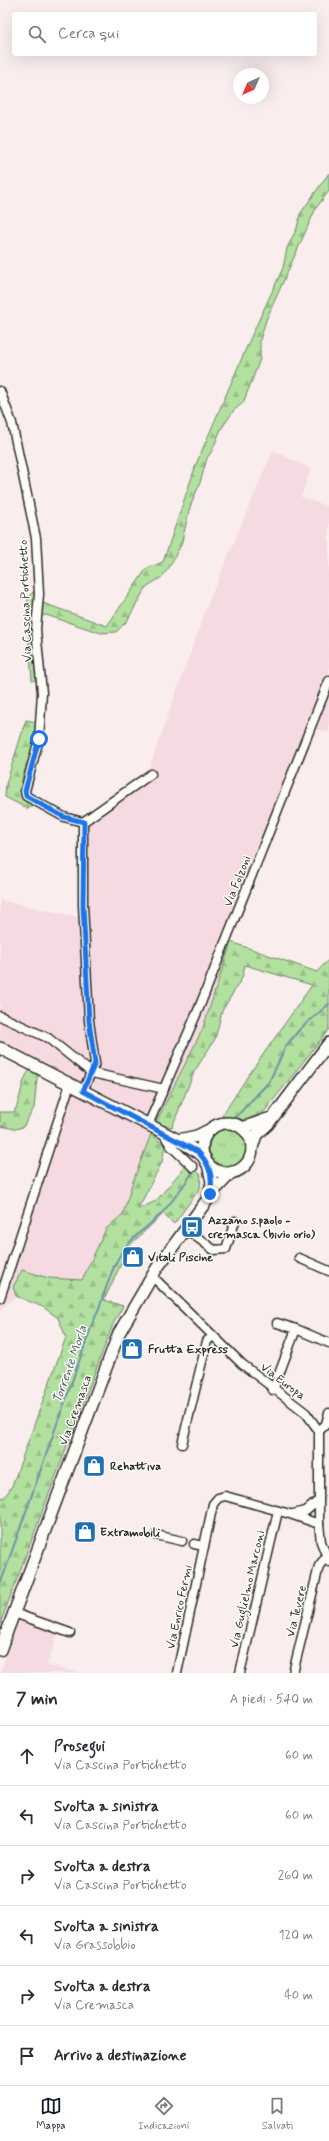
<!DOCTYPE html>
<html lang="it">
<meta charset="utf-8">
<style>
:root{--surface:#fff;--page:#f2f2f3;--text:#2b2b33;--muted:#7c7c81;--line:#e1e1e2;--accent:#111827}
body{margin:0;font-family:Mynerve,sans-serif;background:var(--page);color:var(--text)}
.compass{position:absolute;left:233px;top:68px;width:36px;height:36px;border-radius:50%;background:var(--surface);box-shadow:0 4px 16px #0002;rotate:224deg}
.stop{position:absolute;width:12px;height:12px;margin:-9px;border:3px solid #1a73e8;border-radius:50%;background:#fff}
.stop.end{background:#1a73e8;border-color:#fff;box-shadow:0 1px 4px #0008}
.list{margin:0;padding:0;list-style:none}
h2{display:flex;justify-content:space-between;align-items:center;height:52px;margin:0;padding:0 16px;font-size:17px}
h2 small{font-size:13px;font-weight:400;color:var(--muted)}
.list li{display:grid;grid-template-columns:26px 1fr auto;gap:12px;align-items:center;box-sizing:border-box;height:60px;padding:0 16px;border-top:1px solid var(--line)}
.list b{display:block;font-size:15px;white-space:nowrap}
.list p{margin:0;font-size:13px;white-space:nowrap;color:var(--muted)}
.list em{font-size:13px;font-style:normal;color:var(--muted)}
.icon{flex:none;width:22px;height:22px;fill:none;stroke:currentColor;stroke-width:2;stroke-linecap:round;stroke-linejoin:round}
.map{position:relative;flex:none;width:329px;height:1673px;overflow:hidden}
.search{position:absolute;background:var(--surface);box-shadow:0 4px 16px #0002;left:12px;right:12px;top:12px;height:44px;display:flex;align-items:center;gap:10px;box-sizing:border-box;padding:0 14px;border-radius:4px;color:var(--muted);font-size:15px}
.sheet{height:412px;background:var(--surface)}
nav{display:flex;justify-content:space-around;align-items:center;box-sizing:border-box;height:56px;border-top:1px solid var(--line);background:var(--surface);font-size:11px;color:var(--muted)}
nav a{display:grid;justify-items:center;gap:2px}
nav .on{color:var(--accent)}
.map>svg:first-child{display:block}
.built{fill:#f5dbe1}
.grass{fill:url(#grass-tufts);stroke:#6e8665}
.forest{fill:url(#forest-firs);stroke:#6e8665}
.lines{fill:none;stroke-linecap:round;stroke-linejoin:round}
.stream{stroke:#7191aa;stroke-width:2}
.street-casing{stroke:#2b2b2b;stroke-width:11}
.secondary-casing{stroke:#2b2b2b;stroke-width:14}
.street{stroke:#fdfcf7;stroke-width:8}
.secondary{stroke:#fdfcf7;stroke-width:11}
.route{stroke:#1a73e8;stroke-width:5}
.labels{text-anchor:middle;stroke-width:3;stroke-linejoin:round;paint-order:stroke}
.street-label{font-size:12px;fill:#2b2b2b;stroke:#fdfcf7}
.poi-label{font-size:12px;font-weight:bold;fill:#2b2b2b;stroke:#fdfcf7;text-anchor:start}
.water-label{font-size:13px;font-style:italic;fill:#4e5e6a;stroke:#fdfcf7}
</style>
<div class="map">
<svg width="329" height="1673" viewBox="0 0 329 1673">
<defs>
<pattern id="grass-tufts" width="24" height="20" patternUnits="userSpaceOnUse"><rect width="24" height="20" fill="#b1e09f"/><path d="M3 7l-1-3M5 7V3M7 7l1-3M15 17l-1-3M17 17v-4M19 17l1-3" fill="none" stroke="#98c089"/></pattern>
<pattern id="forest-firs" width="22" height="20" patternUnits="userSpaceOnUse"><rect width="22" height="20" fill="#b1e09f"/><path d="M5 1l3.5 6h-7zM16 11l3.5 6h-7z" fill="#98c089"/></pattern>
</defs>
<rect width="100%" height="100%" fill="#f9eded"/>
<filter id="ink" filterUnits="userSpaceOnUse"><feTurbulence type="fractalNoise" baseFrequency=".025" numOctaves="2"/><feDisplacementMap in="SourceGraphic" scale="8" xChannelSelector="R" yChannelSelector="G"/><feConvolveMatrix kernelMatrix="1 2 1 2 8 2 1 2 1" color-interpolation-filters="sRGB"/></filter>
<g filter="url(#ink)">
<g class="built">
<path d="M273,450L311,469L301,497L329,507V733L317,729L231,942L203,1028L155,1124L0,1045V900L78,917L80,819L148,771L207,606Z"/>
<path d="M65,1088L151,1134L132,1184L123,1214L106,1229L82,1281L49,1278L22,1270L13,1287L16,1296L0,1310V1278H2L38,1175Z"/>
<path d="M19,1619L58,1632L47,1665L79,1673H0Z"/>
</g>
<circle class="grass" cx="228" cy="1148" r="19"/>
<g class="forest">
<path d="M329,173V191L316,208L266,320L260,340V359L254,375L243,403L234,410L221,429L212,451L207,458L200,483L190,507L181,545L168,569L162,577L146,587L127,621L116,632L101,633L46,615L33,618L37,681L32,680C30,652 26,625 28,597L33,592L43,603L107,626L147,568L163,562L197,462L251,337L283,268L287,248L297,228L300,214Z"/>
<path d="M26,720L36,722V741L22,778V795L34,805L28,809L5,797L6,784Z"/>
<path d="M231,942L317,972L329,959V1029L264,1112L247,1120L222,1116L248,1076L312,985L245,965L242,978L222,1011L215,1039L194,1072L172,1127L155,1124L203,1028Z"/>
<path d="M31,1069L40,1074L37,1078L34,1108L23,1127L15,1129L0,1126V1112H14C22,1099 20,1079 31,1069Z"/>
<path d="M151,1134L165,1146L162,1162L138,1209L156,1201L187,1164L201,1175L200,1188L174,1224L163,1214L130,1245L104,1300L123,1306L113,1324L0,1624V1497L4,1498L12,1486L66,1337L58,1318L43,1307L16,1296L13,1287L22,1270L49,1278L82,1280L106,1229L123,1214L132,1184Z"/>
</g>
<g class="lines">
<g class="stream">
<path d="M237,1116L269,1082L286,1046L300,1029L329,1004"/>
<path d="M0,1585L93,1322C104,1300 109,1270 124,1249C134,1235 149,1226 161,1214C173,1201 183,1186 193,1172"/>
</g>
<g class="street-casing">
<g id="street">
<path d="M0,391L12,423L36,538L39,594L36,629L42,693L39,739L25,791L26,796L64,817L83,822V905L89,1021L95,1063L83,1091"/>
<path d="M83,822L151,774"/>
<path d="M0,1016L48,1038L92,1073L164,1089"/>
<path d="M148,1125L199,1008L329,681"/>
<path d="M163,1133L171,1146L193,1167"/>
<path d="M186,1229L214,1250L226,1249L235,1221"/>
<path d="M299,1258L329,1271"/>
<path d="M152,1276L242,1364L306,1413L319,1431V1524L321,1542L329,1562"/>
<path d="M0,1298L70,1084"/>
<path d="M277,1323L296,1329"/>
<path d="M273,1390L296,1329L329,1343"/>
<path d="M319,1431L326,1424L329,1413"/>
<path d="M182,1444L207,1341L213,1336"/>
<path d="M293,1514L306,1511L319,1500"/>
<path d="M156,1535L182,1541"/>
<path d="M194,1544L204,1546"/>
<path d="M14,1613L70,1633"/>
<path d="M177,1673L213,1504L218,1498L225,1496L290,1514L319,1524"/>
<path d="M240,1673L278,1511"/>
<path d="M293,1673L319,1566L326,1557"/>
</g>
</g>
<g class="secondary-casing">
<g id="secondary">
<path d="M0,1048L178,1140L198,1152L205,1158"/>
<circle cx="227" cy="1148" r="25"/>
<path d="M242,1128L271,1118"/>
<path d="M178,1140L197,1136L211,1129"/>
<path d="M252,1148L256,1135L268,1124L329,1043"/>
<path d="M208,1164L212,1182L209,1196"/>
<path d="M0,1650L119,1333L157,1268L213,1192L232,1172"/>
</g>
</g>
<use href="#street" class="street"/>
<use href="#secondary" class="secondary"/>
</g>
</g>
<g class="lines" filter="url(#ink)">
<path class="route" d="M39,739L25,791L26,796L64,817L84,822L83,905L89,1021L95,1063L83,1091L198,1152C210,1164 214,1177 210,1194"/>
</g>
<defs>
<g id="bus-square" transform="scale(1.15)"><rect x="-9" y="-9" width="18" height="18" rx="4" fill="#1f6fb2" stroke="#fdfcf7"/><path d="M-5-6H5V4H4V6H2V4H-2V6H-4V4H-5ZM-3.5-4V0h7V-4ZM-3.5 1.2v1.5H-2V1.2ZM2 1.2v1.5H3.5V1.2Z" fill="#fff"/></g>
<g id="shop-square" transform="scale(1.15)"><rect x="-9" y="-9" width="18" height="18" rx="4" fill="#1f6fb2" stroke="#fdfcf7"/><path d="M-5-2.5h2.3a2.7 3.5 0 0 1 5.4 0H5L5.5 6h-11ZM-1.5-2.5h3a1.5 2.3 0 0 0-3 0Z" fill="#fff"/></g>
</defs>
<g fill-rule="evenodd">
<use href="#bus-square" x="192" y="1227"/>
<use href="#shop-square" x="133" y="1257"/>
<use href="#shop-square" x="132" y="1349"/>
<use href="#shop-square" x="94" y="1466"/>
<use href="#shop-square" x="85" y="1532"/>
</g>
<g class="labels">
<g class="street-label">
<text transform="translate(25 601) rotate(-92)" y="4">Via Cascina Portichetto</text>
<text transform="translate(237 881) rotate(-68)" y="4">Via Folzoni</text>
<text transform="translate(283 1381) rotate(37)" y="4">Via Europa</text>
<text transform="translate(75 1410) rotate(-70)" y="4">Via Cremasca</text>
<text transform="translate(247 1589) rotate(-77)" y="4">Via Guglielmo Marconi</text>
<text transform="translate(179 1607) rotate(-78)" y="4">Via Enrico Fermi</text>
<text transform="translate(296 1611) rotate(-76)" y="4">Via Tevere</text>
</g>
<g class="poi-label">
<text x="208" y="1224">Azzano s.paolo -<tspan x="208" dy="14">cremasca (bivio orio)</tspan></text>
<text x="148" y="1261">Vitali Piscine</text>
<text x="148" y="1353">Frutta Express</text>
<text x="110" y="1470">Rehattiva</text>
<text x="100" y="1536">Extramobili</text>
</g>
<g class="water-label">
<text transform="translate(69 1364) rotate(-71)" y="5">Torrente Morla</text>
</g>
</g>
</svg>
<svg class="compass" viewBox="-18 -18 36 36"><path d="M0-13l5 13h-10z" fill="#e53935"/><path d="M0 13l5-13h-10z" fill="#7c7c81"/></svg>
<div class="stop" style="left:39px;top:739px"></div>
<div class="stop end" style="left:210px;top:1194px"></div>
<div class="search"><svg class="icon" aria-label="search" viewBox="0 0 24 24"><circle cx="10" cy="10" r="6"/><path d="M15 15l6 6"/></svg>Cerca qui</div>
</div>
<section class="sheet">
<h2>7 min<small>A piedi · 540 m</small></h2>
<ul class="list">
<li><svg class="icon" aria-label="ahead" viewBox="0 0 24 24"><path d="M12 20V5M6 11l6-6 6 6"/></svg><div><b>Prosegui</b><p>Via Cascina Portichetto</p></div><em>60 m</em></li>
<li><svg class="icon" aria-label="left" viewBox="0 0 24 24"><path d="M17 20v-9H6M10 6l-5 5 5 5"/></svg><div><b>Svolta a sinistra</b><p>Via Cascina Portichetto</p></div><em>60 m</em></li>
<li><svg class="icon" aria-label="right" viewBox="0 0 24 24"><path d="M7 20v-9h11M14 6l5 5-5 5"/></svg><div><b>Svolta a destra</b><p>Via Cascina Portichetto</p></div><em>260 m</em></li>
<li><svg class="icon" aria-label="left" viewBox="0 0 24 24"><path d="M17 20v-9H6M10 6l-5 5 5 5"/></svg><div><b>Svolta a sinistra</b><p>Via Grassobbio</p></div><em>120 m</em></li>
<li><svg class="icon" aria-label="right" viewBox="0 0 24 24"><path d="M7 20v-9h11M14 6l5 5-5 5"/></svg><div><b>Svolta a destra</b><p>Via Cremasca</p></div><em>40 m</em></li>
<li><svg class="icon" aria-label="arrive" viewBox="0 0 24 24"><path d="M6 21V4h12l-3 4 3 4H6"/></svg><div><b>Arrivo a destinazione</b></div></li>
</ul>
</section>
<nav>
<a class="on"><svg class="icon" aria-label="map" viewBox="0 0 24 24"><path d="M3 6l6-2 6 2 6-2v14l-6 2-6-2-6 2zM9 4v14M15 6v14"/></svg>Mappa</a>
<a><svg class="icon" aria-label="directions" viewBox="0 0 24 24"><path d="M12 3l9 9-9 9-9-9zM9 14v-3h6M13 9l2 2-2 2"/></svg>Indicazioni</a>
<a><svg class="icon" aria-label="saved" viewBox="0 0 24 24"><path d="M7 4h10v16l-5-4-5 4z"/></svg>Salvati</a>
</nav>
